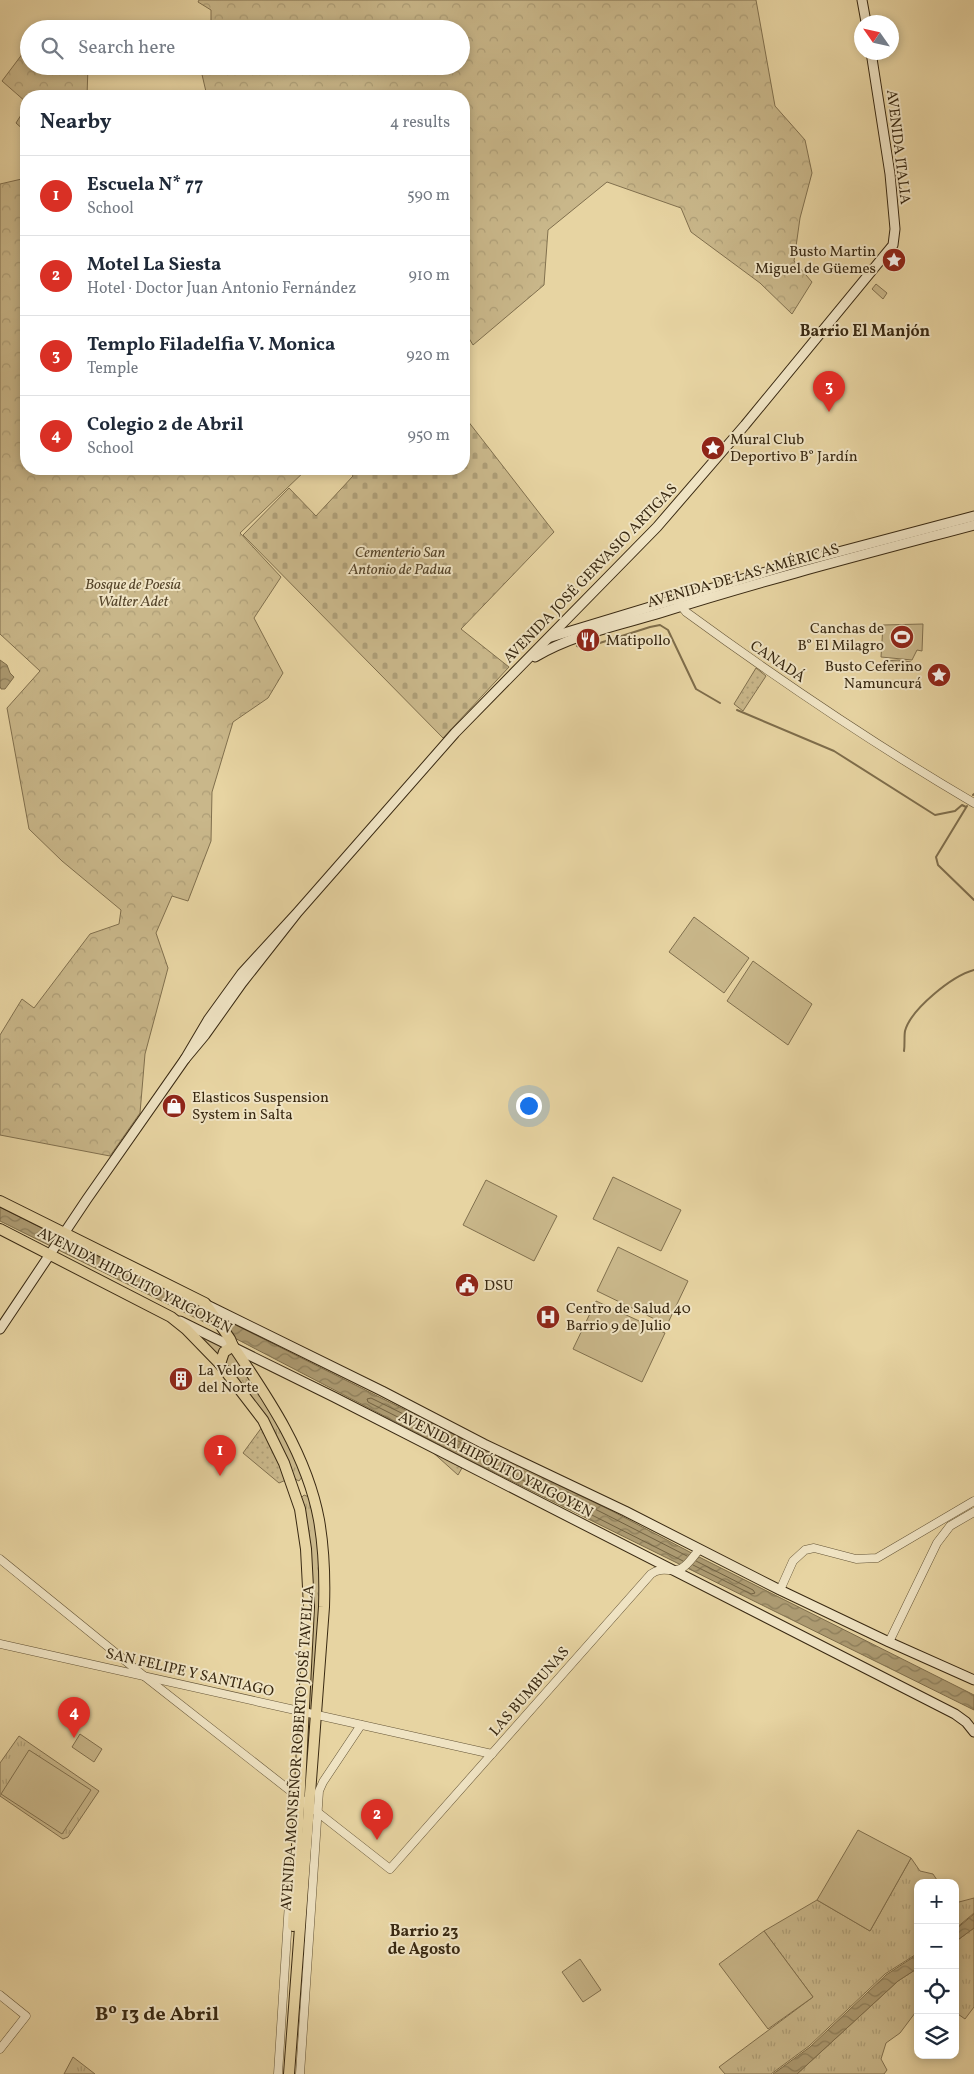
<!DOCTYPE html>
<meta charset="utf-8">
<style>
:root{--surface:#fff;--page:#f6f6f7;--text:#1f2937;--muted:#747a83;--line:#e0e1e3;--accent:#d93025}
body{margin:0;font-family:Vollkorn,serif;background:var(--page);color:var(--text)}
.controls{position:absolute;right:15px;bottom:15px;display:grid;overflow:hidden;border-radius:10px;box-shadow:0 2px 8px #0003}
.controls button{width:45px;height:45px;display:grid;place-items:center;padding:0;border:0;border-bottom:1px solid var(--line);background:var(--surface);color:var(--text);font:25px sans-serif}
.compass{position:absolute;left:854px;top:15px;width:45px;height:45px;border-radius:50%;background:var(--surface);box-shadow:0 2px 8px #0003;rotate:304deg}
.you{position:absolute;left:528px;top:1105px;width:18px;height:18px;margin:-12px;border:4px solid #fff;border-radius:50%;background:#1a73e8;box-shadow:0 0 0 8px #1a73e833}
.badge{display:grid;place-items:center;width:32px;height:32px;border-radius:50%;background:var(--accent);color:#fff;font-size:16px;font-weight:700}
.pin{position:absolute;translate:-50% -41px;filter:drop-shadow(0 1px 2px #0008)}
.pin::after{content:'';position:absolute;top:26px;width:18px;height:15px;background:inherit;clip-path:polygon(0 0,100% 0,50% 100%)}
.list{margin:0;padding:0;list-style:none}
h2{display:flex;justify-content:space-between;align-items:center;height:65px;margin:0;padding:0 20px;font-size:21px}
h2 small{font-size:16px;font-weight:400;color:var(--muted)}
.list li{display:grid;grid-template-columns:32px 1fr auto;gap:15px;align-items:center;box-sizing:border-box;height:80px;padding:0 20px;border-top:1px solid var(--line)}
.list b{display:block;font-size:19px;white-space:nowrap}
.list p{margin:0;font-size:16px;white-space:nowrap;color:var(--muted)}
.list em{font-size:16px;font-style:normal;color:var(--muted)}
.icon{flex:none;width:28px;height:28px;fill:none;stroke:currentColor;stroke-width:2;stroke-linecap:round;stroke-linejoin:round}
.map{position:relative;flex:none;width:974px;height:2074px;overflow:hidden}
.search{position:absolute;background:var(--surface);box-shadow:0 2px 8px #0003;left:20px;top:20px;width:450px;height:55px;display:flex;align-items:center;gap:12px;box-sizing:border-box;padding:0 18px;border-radius:28px;color:var(--muted);font-size:19px}
.panel{position:absolute;background:var(--surface);box-shadow:0 2px 8px #0003;left:20px;top:90px;width:450px;height:385px;border-radius:20px}
.map>svg:first-child{display:block}
.grass{fill:url(#grass-tufts);stroke:#81704e}
.forest{fill:url(#forest-crowns);stroke:#81704e}
.cemetery{fill:url(#cemetery-stones);stroke:#81704e}
.park{fill:url(#park-dots);stroke:#81704e}
.pitch{fill:#c9b78a;stroke:#81704e}
.water{fill:url(#water-waves);stroke:#7e6d4b}
.lines{fill:none;stroke-linecap:round;stroke-linejoin:round}
.shore{stroke:#726242;stroke-width:1}
.stream{stroke:#7e6d4b;stroke-width:2}
.tertiary-casing{stroke:#645436;stroke-width:9}
.secondary-casing{stroke:#392912;stroke-width:11}
.trunk-casing{stroke:#392912;stroke-width:12}
.tertiary{stroke:#efe3c3;stroke-width:8}
.secondary{stroke:#efe3c3;stroke-width:9}
.trunk{stroke:#e7d4a2;stroke-width:10}
.labels{text-anchor:middle;stroke-width:4;stroke-linejoin:round;paint-order:stroke}
.street-label{font-size:15px;fill:#392912;stroke:#efe3c3}
.poi-label{font-size:15px;fill:#392912;stroke:#efe3c3;text-anchor:start}
.park-label{font-size:15px;font-style:italic;fill:#56452a;stroke:#efe3c3}
.neighbourhood-label{font-size:16px;font-weight:bold;fill:#392912;stroke:#efe3c3}
.district-label{font-size:20px;font-weight:bold;fill:#392912;stroke:#efe3c3}
</style>
<div class="map">
<svg width="974" height="2074" viewBox="0 0 974 2074">
<defs>
<pattern id="grass-tufts" width="24" height="20" patternUnits="userSpaceOnUse" patternTransform="scale(1.25)"><rect width="24" height="20" fill="#c9b78a"/><path d="M3 7l-1-3M5 7V3M7 7l1-3M15 17l-1-3M17 17v-4M19 17l1-3" fill="none" stroke="#ad9d76"/></pattern>
<pattern id="forest-crowns" width="20" height="18" patternUnits="userSpaceOnUse" patternTransform="scale(1.25)"><rect width="20" height="18" fill="#c9b78a"/><path d="M2 6a3 3 0 1 1 6 0M12 15a3 3 0 1 1 6 0" fill="none" stroke="#ad9d76"/></pattern>
<pattern id="cemetery-stones" width="16" height="16" patternUnits="userSpaceOnUse" patternTransform="scale(1.25)"><rect width="16" height="16" fill="#c9b78a"/><path d="M2 7V4a2 2 0 0 1 4 0v3zM10 15v-3a2 2 0 0 1 4 0v3z" fill="#ad9d76"/></pattern>
<pattern id="park-dots" width="8" height="8" patternUnits="userSpaceOnUse" patternTransform="scale(1.25)"><rect width="8" height="8" fill="#c9b78a"/><path d="M2 2h.1M6 6h.1" fill="none" stroke="#ad9d76" stroke-width="1.8" stroke-linecap="round"/></pattern>
<pattern id="water-waves" width="16" height="10" patternUnits="userSpaceOnUse" patternTransform="scale(1.25)"><rect width="16" height="10" fill="#ac9a71"/><path d="M0 5q4-4 8 0t8 0" fill="none" stroke="#8d7e5b"/></pattern>
</defs>
<rect width="100%" height="100%" fill="#e7d4a2"/>
<filter id="stains"><feTurbulence type="fractalNoise" baseFrequency=".004" numOctaves="4"/><feColorMatrix values="0 0 0 0 .2 0 0 0 0 .09 0 0 0 0 .02 0 0 0 .5 -.17"/></filter>
<radialGradient id="worn" r=".72"><stop offset=".6" stop-color="#630" stop-opacity="0"/><stop offset="1" stop-color="#630" stop-opacity=".3"/></radialGradient>
<g class="grass">
<path d="M199,1335L224,1346L217,1354Z"/>
<path d="M231,1349L286,1438L302,1477L299,1481L295,1479L278,1439L225,1361Z"/>
<path d="M304,1495L309,1497C328,1566 318,1636 314,1707L312,1711H307L312,1586L300,1499Z"/>
<path d="M309,1717L311,1719L305,1797L307,1718Z"/>
<path d="M19,1736L99,1791L68,1837L63,1839L0,1796V1763Z"/>
<path d="M911,1858L920,1871L933,1874L937,1880L936,1883H918V1953L885,1974L809,2046L771,2074H725L719,2067L813,1997L764,1931L817,1900L870,1931Z"/>
<path d="M974,1898V1913L955,1929V1899L959,1902Z"/>
<path d="M974,1928V2007L965,2019L955,2012V1942Z"/>
<path d="M918,1968V2009L900,2033L886,2043L881,2059L887,2070L884,2074H797L898,1981Z"/>
<path d="M73,2057L95,2074H64Z"/>
</g>
<g class="forest">
<path d="M199,0H756L775,106L805,140L812,173L800,218L794,261L812,282L792,314L760,283L691,232L681,208L607,182L548,230L544,285L473,345L464,330V96H207L200,66H461V29H211V10L198,2Z"/>
<path d="M29,45V66H88L87,96H26V102L2,81Z"/>
<path d="M26,107V132L16,123Z"/>
<path d="M26,178V469H307L240,533L281,577L254,618L283,673L268,698L233,722L212,792L211,841L188,901L172,896L156,933L168,968L145,1054L140,1113L110,1156L0,1135V1035L22,999L34,1008L90,934L119,924L121,910L62,861L29,829L7,708L40,671L0,634V184Z"/>
</g>
<path class="cemetery" d="M464,416L554,532L461,629L509,667L443,738L243,535L289,488L316,516L353,476L348,469H464Z"/>
<g class="park">
<path d="M898,660L911,662V670L884,661Z"/>
<path d="M756,668L766,676L743,711L734,704Z"/>
<path d="M262,1427L269,1439L286,1480L279,1483L243,1453Z"/>
<path d="M429,1449L462,1468L458,1475Z"/>
</g>
<g class="pitch">
<path d="M876,284L887,293L883,299L872,289Z"/>
<path d="M923,624L922,651L917,650L912,660L881,657L883,625Z"/>
<path d="M694,917L749,958L724,993L669,952Z"/>
<path d="M753,961L812,1004L788,1045L727,1001Z"/>
<path d="M613,1177L681,1210L661,1251L593,1219Z"/>
<path d="M486,1180L557,1216L534,1261L463,1225Z"/>
<path d="M618,1247L688,1281L667,1325L597,1291Z"/>
<path d="M596,1301L665,1333L642,1382L573,1349Z"/>
<path d="M80,1734L102,1749L94,1762L72,1747Z"/>
<path d="M29,1750L91,1790L62,1834L1,1794Z"/>
<path d="M858,1830L911,1858L870,1931L817,1900Z"/>
<path d="M764,1931L813,1997L768,2029L719,1964Z"/>
<path d="M580,1959L601,1990L583,2002L562,1972Z"/>
</g>
<g class="water">
<path d="M0,660L7,665L10,673L14,677L5,689H1L0,686Z"/>
<path d="M0,1207L471,1443L612,1511L703,1559L974,1695V1710L463,1457L202,1321L0,1221Z"/>
<path d="M974,1914V1928L955,1942V1930Z"/>
<path d="M918,1954V1968L898,1981L797,2074H773L810,2047L886,1975Z"/>
</g>
<g class="lines">
<g class="shore">
<path d="M683,1561L368,1402L367,1399L371,1398C476,1450 583,1502 687,1556"/>
<path d="M693,1565L751,1594L755,1593L753,1590L696,1561"/>
</g>
<g class="stream">
<path d="M577,646L584,648L650,627L660,625L668,630L696,689L720,703"/>
<path d="M737,710L834,751L935,815L955,811L962,805L966,807"/>
<path d="M973,795L974,794"/>
<path d="M967,806L936,857L938,865L974,900"/>
<path d="M904,1051C905,1044 904,1037 905,1031C911,1009 952,976 974,970"/>
</g>
<g class="tertiary-casing">
<g id="tertiary">
<path d="M679,603L686,612C779,680 875,745 974,803"/>
<path d="M0,1559L144,1676L390,1869L651,1574C663,1565 673,1574 682,1568C689,1564 694,1555 699,1550"/>
<path d="M780,1590L793,1561L805,1550L814,1548L856,1559L877,1558L974,1501"/>
<path d="M889,1642L937,1543L950,1526L974,1512"/>
<path d="M0,1644L492,1754"/>
<path d="M0,1995L26,2016L0,2049"/>
<path d="M278,2074L290,1887"/>
<path d="M300,2074L319,1791L323,1782L361,1725"/>
</g>
</g>
<g class="secondary-casing">
<g id="secondary">
<path d="M862,0L866,22"/>
<path d="M551,637L789,565L974,516"/>
<path d="M535,657C571,635 620,625 660,613C764,580 869,553 974,525"/>
<path d="M297,913L242,983L205,1035L185,1059L208,1020L242,973L297,913L455,733L657,527L745,425L893,245L895,229L890,174L871,52"/>
<path d="M205,1304L382,1391L484,1444L625,1511L780,1590L889,1642L974,1680"/>
<path d="M180,1321L334,1397L955,1714L966,1722L974,1732"/>
<path d="M0,1329L87,1199L185,1059"/>
</g>
</g>
<g class="trunk-casing">
<g id="trunk">
<path d="M0,1201L205,1303L230,1339L233,1346C269,1399 307,1455 319,1520C324,1549 325,1578 324,1607L289,2074"/>
<path d="M0,1229L171,1317L186,1329L220,1364L263,1420L284,1463L300,1509L306,1549L309,1607L293,1926"/>
<path d="M220,1364L224,1352L233,1346"/>
</g>
</g>
<use href="#tertiary" class="tertiary"/>
<use href="#secondary" class="secondary"/>
<use href="#trunk" class="trunk"/>
</g>
<defs>
<g id="sight-disc" transform="scale(1.25)"><circle r="9.5" fill="#8f2418" stroke="#efe3c3"/><path d="M0-6L1.8-2.2L6-1.7L2.9 1.2L3.7 5.4L0 3.3L-3.7 5.4L-2.9 1.2L-6-1.7L-1.8-2.2Z" fill="#fff"/></g>
<g id="stadium-disc" transform="scale(1.25)"><circle r="9.5" fill="#8f2418" stroke="#efe3c3"/><path d="M0-5a6.5 5 0 1 0 0 10a6.5 5 0 1 0 0-10ZM-3.5-1.8h7v3.6h-7Z" fill="#fff"/></g>
<g id="restaurant-disc" transform="scale(1.25)"><circle r="9.5" fill="#8f2418" stroke="#efe3c3"/><path d="M-5-6h1v4h1v-4h1v4h1v-4h1v5L-1.5 .5V6h-2V.5L-5-1ZM5-6V6H3V1.5H1.5Q1.5-4 5-6Z" fill="#fff"/></g>
<g id="shop-disc" transform="scale(1.25)"><circle r="9.5" fill="#8f2418" stroke="#efe3c3"/><path d="M-5-2.5h2.3a2.7 3.5 0 0 1 5.4 0H5L5.5 6h-11ZM-1.5-2.5h3a1.5 2.3 0 0 0-3 0Z" fill="#fff"/></g>
<g id="civic-disc" transform="scale(1.25)"><circle r="9.5" fill="#8f2418" stroke="#efe3c3"/><path d="M-.6-6.5H3V-4.5H.6V-3L4-1V1h2V6H-6V1h2V-1L-.6-3ZM-1.2 2.5V6h2.4V2.5Z" fill="#fff"/></g>
<g id="hospital-disc" transform="scale(1.25)"><circle r="9.5" fill="#8f2418" stroke="#efe3c3"/><path d="M-5-5h3v3.5h4V-5h3V5h-3V1.5h-4V5h-3Z" fill="#fff"/></g>
<g id="building-disc" transform="scale(1.25)"><circle r="9.5" fill="#8f2418" stroke="#efe3c3"/><path d="M-4-6H4V6H1V3H-1V6H-4ZM-2.5-4.3h1.7v1.8h-1.7ZM.8-4.3h1.7v1.8H.8ZM-2.5-1h1.7V.8h-1.7ZM.8-1h1.7V.8H.8Z" fill="#fff"/></g>
</defs>
<g fill-rule="evenodd">
<use href="#sight-disc" x="894" y="260"/>
<use href="#sight-disc" x="713" y="448"/>
<use href="#stadium-disc" x="902" y="637"/>
<use href="#restaurant-disc" x="588" y="640"/>
<use href="#sight-disc" x="939" y="675"/>
<use href="#shop-disc" x="174" y="1106"/>
<use href="#civic-disc" x="467" y="1285"/>
<use href="#hospital-disc" x="548" y="1317"/>
<use href="#building-disc" x="181" y="1379"/>
</g>
<g class="labels">
<g class="street-label">
<text transform="translate(899 147) rotate(83)" y="5">AVENIDA ITALIA</text>
<text transform="translate(590 573) rotate(-46)" y="5">AVENIDA JOSÉ GERVASIO ARTIGAS</text>
<text transform="translate(743 575) rotate(-16)" y="5">AVENIDA DE LAS AMÉRICAS</text>
<text transform="translate(778 661) rotate(34)" y="5">CANADÁ</text>
<text transform="translate(135 1280) rotate(27)" y="5">AVENIDA HIPÓLITO YRIGOYEN</text>
<text transform="translate(496 1464) rotate(27)" y="5">AVENIDA HIPÓLITO YRIGOYEN</text>
<text transform="translate(190 1672) rotate(13)" y="5">SAN FELIPE Y SANTIAGO</text>
<text transform="translate(529 1691) rotate(-49)" y="5">LAS BUMBUNAS</text>
<text transform="translate(297 1748) rotate(-86)" y="5">AVENIDA MONSEÑOR ROBERTO JOSÉ TAVELLA</text>
</g>
<g class="poi-label">
<text x="876" y="256" text-anchor="end">Busto Martin<tspan x="876" dy="17">Miguel de Güemes</tspan></text>
<text x="730" y="444">Mural Club<tspan x="730" dy="17">Deportivo B° Jardín</tspan></text>
<text x="884" y="633" text-anchor="end">Canchas de<tspan x="884" dy="17">B° El Milagro</tspan></text>
<text x="606" y="645">Matipollo</text>
<text x="922" y="671" text-anchor="end">Busto Ceferino<tspan x="922" dy="17">Namuncurá</tspan></text>
<text x="192" y="1102">Elasticos Suspension<tspan x="192" dy="17">System in Salta</tspan></text>
<text x="484" y="1290">DSU</text>
<text x="566" y="1313">Centro de Salud 40<tspan x="566" dy="17">Barrio 9 de Julio</tspan></text>
<text x="198" y="1375">La Veloz<tspan x="198" dy="17">del Norte</tspan></text>
</g>
<g class="park-label">
<text x="400" y="557">Cementerio San<tspan x="400" dy="17">Antonio de Padua</tspan></text>
<text x="133" y="589">Bosque de Poesía<tspan x="133" dy="17">Walter Adet</tspan></text>
</g>
<g class="neighbourhood-label">
<text x="865" y="336">Barrio El Manjón</text>
<text x="424" y="1936">Barrio 23<tspan x="424" dy="18">de Agosto</tspan></text>
</g>
<g class="district-label">
<text x="157" y="2020">Bº 13 de Abril</text>
</g>
</g>
<rect width="100%" height="100%" filter="url(#stains)"/>
<rect width="100%" height="100%" fill="url(#worn)"/>
</svg>
<div class="controls">
<button>+</button>
<button>−</button>
<button><svg class="icon" aria-label="locate" viewBox="0 0 24 24"><circle cx="12" cy="12" r="6"/><path d="M12 2v4M12 18v4M2 12h4M18 12h4"/></svg></button>
<button><svg class="icon" aria-label="layers" viewBox="0 0 24 24"><path d="M12 4l9 5-9 5-9-5zM3 14l9 5 9-5"/></svg></button>
</div>
<svg class="compass" viewBox="-18 -18 36 36"><path d="M0-13l5 13h-10z" fill="#e53935"/><path d="M0 13l5-13h-10z" fill="#747a83"/></svg>
<div class="you"></div>
<div class="pin badge" style="left:220px;top:1476px">1</div>
<div class="pin badge" style="left:377px;top:1840px">2</div>
<div class="pin badge" style="left:829px;top:412px">3</div>
<div class="pin badge" style="left:74px;top:1738px">4</div>
<div class="search"><svg class="icon" aria-label="search" viewBox="0 0 24 24"><circle cx="10" cy="10" r="6"/><path d="M15 15l6 6"/></svg>Search here</div>
<section class="panel">
<h2>Nearby<small>4 results</small></h2>
<ul class="list">
<li><span class="badge">1</span><div><b>Escuela N* 77</b><p>School</p></div><em>590 m</em></li>
<li><span class="badge">2</span><div><b>Motel La Siesta</b><p>Hotel · Doctor Juan Antonio Fernández</p></div><em>910 m</em></li>
<li><span class="badge">3</span><div><b>Templo Filadelfia V. Monica</b><p>Temple</p></div><em>920 m</em></li>
<li><span class="badge">4</span><div><b>Colegio 2 de Abril</b><p>School</p></div><em>950 m</em></li>
</ul>
</section>
</div>
